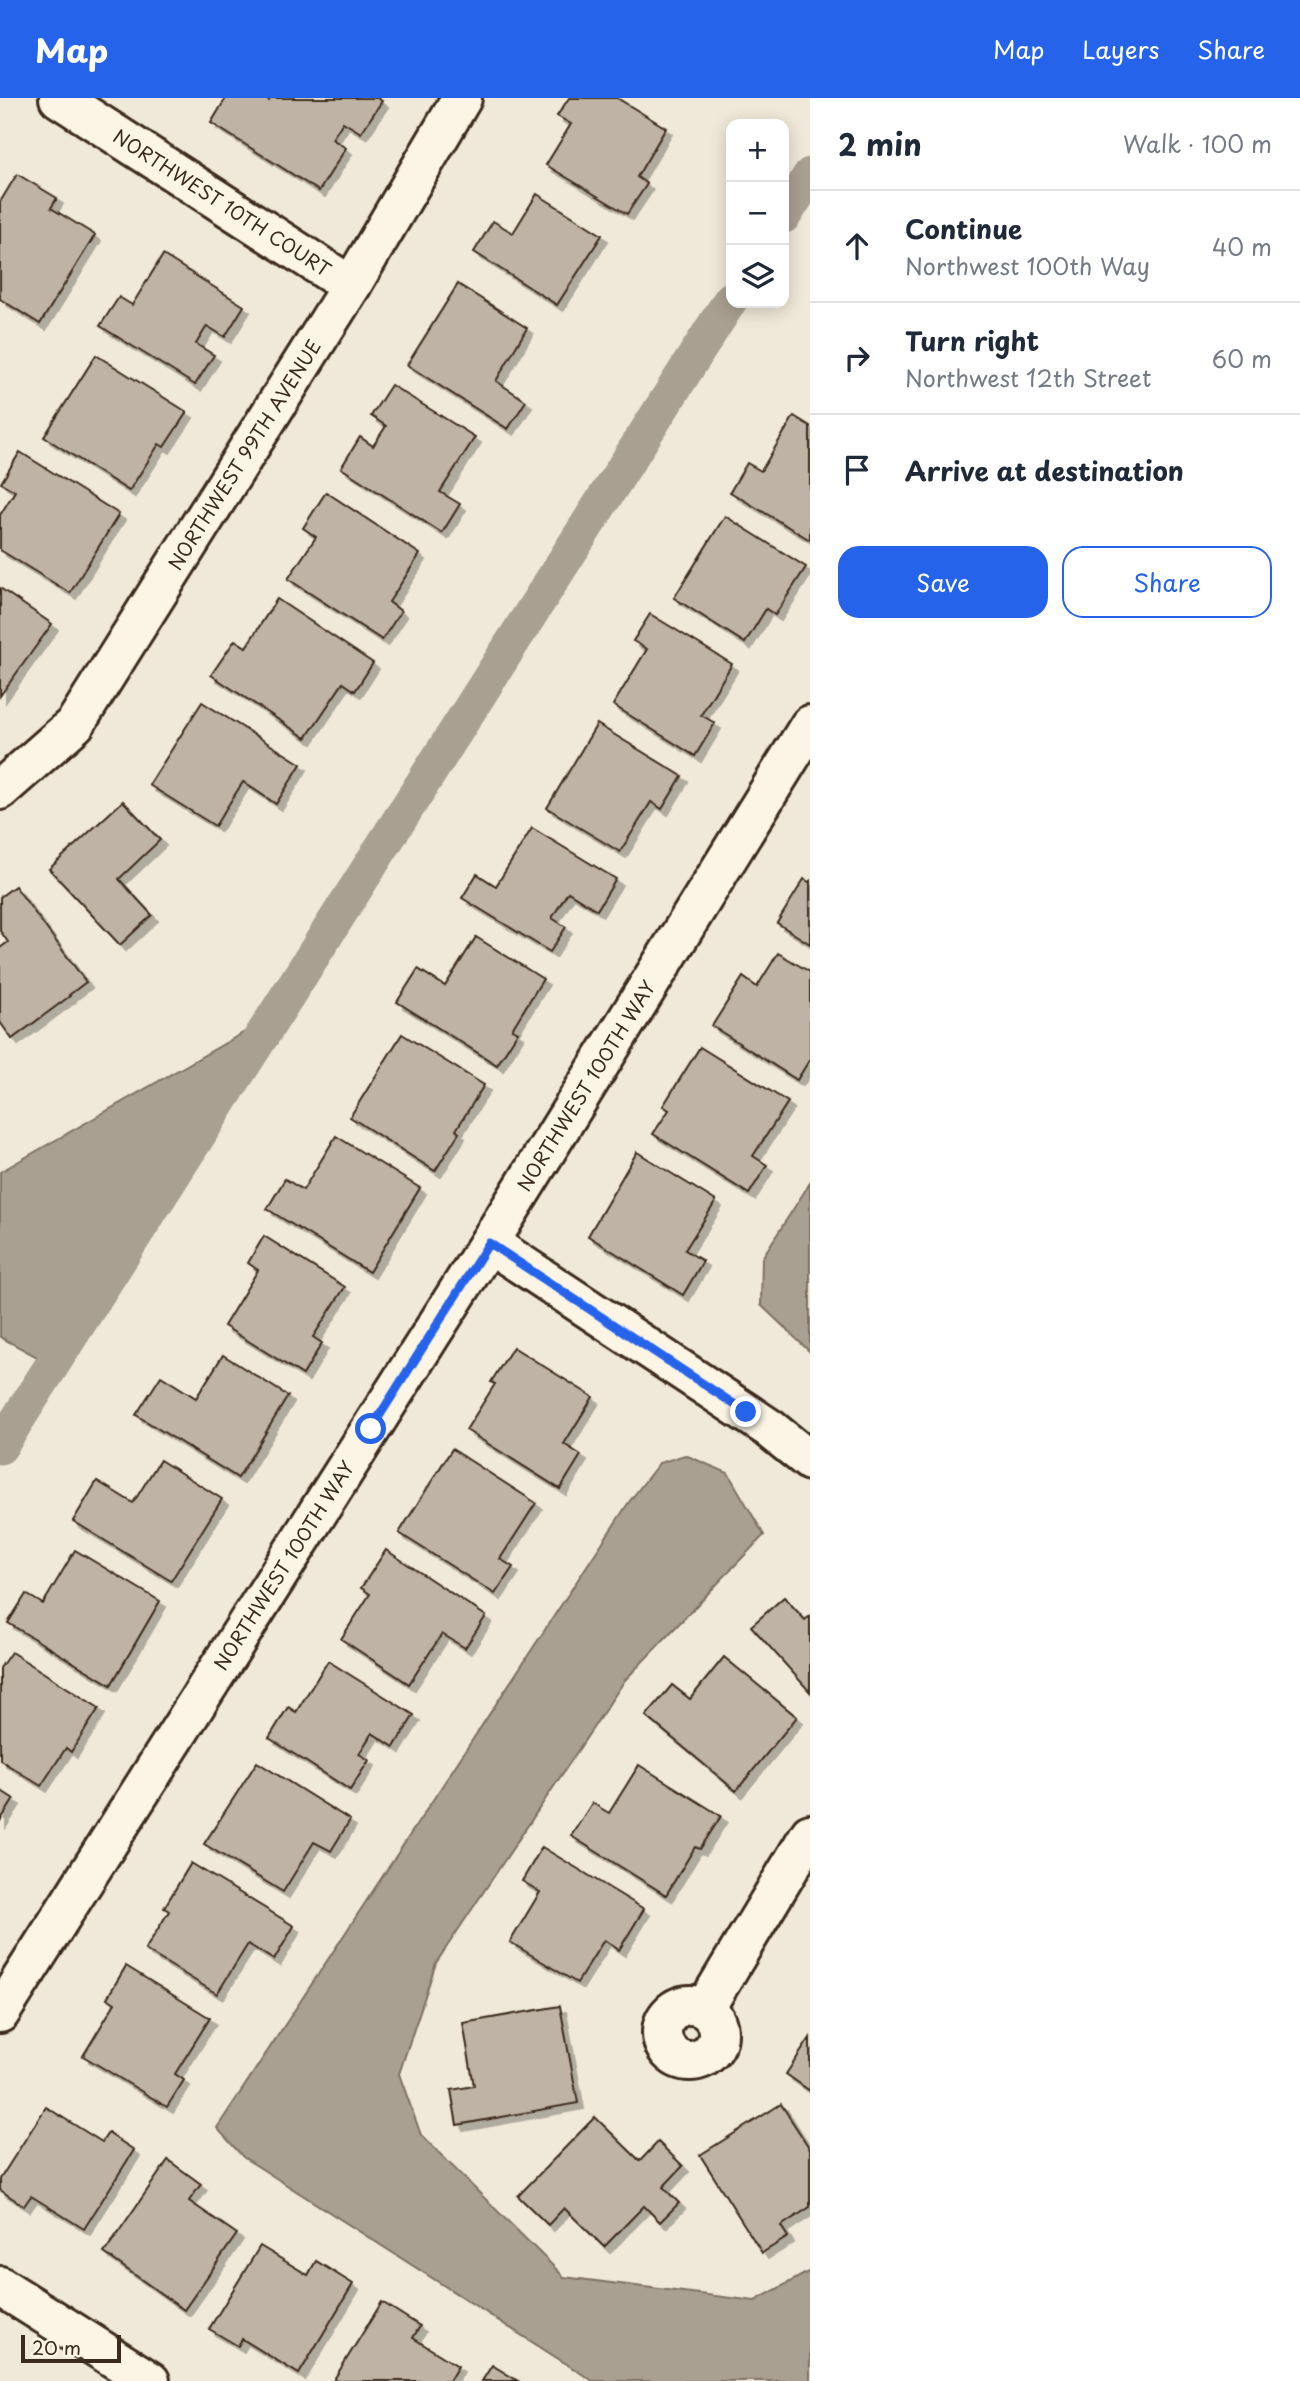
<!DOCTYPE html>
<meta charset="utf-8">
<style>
:root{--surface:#fff;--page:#f2f2f3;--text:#1f2937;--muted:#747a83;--line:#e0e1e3;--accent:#2563eb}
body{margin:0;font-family:"Playpen Sans",sans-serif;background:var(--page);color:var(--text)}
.controls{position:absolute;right:21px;top:21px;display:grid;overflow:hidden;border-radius:14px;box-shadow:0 4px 18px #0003}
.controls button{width:63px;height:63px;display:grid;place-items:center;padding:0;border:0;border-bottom:2px solid var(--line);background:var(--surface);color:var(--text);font:35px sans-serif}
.scale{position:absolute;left:21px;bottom:18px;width:100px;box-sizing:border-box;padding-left:7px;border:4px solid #3b2a1e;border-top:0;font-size:19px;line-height:24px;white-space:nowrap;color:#3b2a1e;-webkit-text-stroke:5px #fcf5e5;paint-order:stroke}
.stop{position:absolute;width:21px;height:21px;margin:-16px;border:5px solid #2563eb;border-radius:50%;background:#fff}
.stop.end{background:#2563eb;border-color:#fff;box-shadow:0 2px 7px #0008}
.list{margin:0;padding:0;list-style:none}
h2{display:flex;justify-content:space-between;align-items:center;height:91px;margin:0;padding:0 28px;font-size:30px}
h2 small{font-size:23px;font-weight:400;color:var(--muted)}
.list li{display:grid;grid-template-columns:46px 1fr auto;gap:21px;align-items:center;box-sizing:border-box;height:112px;padding:0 28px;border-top:2px solid var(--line)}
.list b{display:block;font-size:26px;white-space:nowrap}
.list p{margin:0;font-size:23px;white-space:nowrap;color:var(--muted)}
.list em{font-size:23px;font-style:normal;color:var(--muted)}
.actions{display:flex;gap:14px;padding:21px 28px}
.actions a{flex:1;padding:16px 0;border:2px solid var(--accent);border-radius:21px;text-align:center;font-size:24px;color:var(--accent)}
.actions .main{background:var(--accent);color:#fff}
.icon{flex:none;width:38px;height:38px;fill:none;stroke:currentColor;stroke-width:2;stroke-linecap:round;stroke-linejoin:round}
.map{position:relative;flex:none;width:810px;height:2283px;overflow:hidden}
header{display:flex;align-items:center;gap:42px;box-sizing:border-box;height:98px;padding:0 35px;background:var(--accent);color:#fff}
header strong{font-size:33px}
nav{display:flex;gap:38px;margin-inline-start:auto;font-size:24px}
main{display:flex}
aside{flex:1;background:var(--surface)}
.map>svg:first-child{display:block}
.water{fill:#aaa091;stroke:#7e7163;stroke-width:2}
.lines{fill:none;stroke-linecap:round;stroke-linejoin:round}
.canal{stroke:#aaa091;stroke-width:35}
.building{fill:#beb3a4;stroke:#3b2a1e;stroke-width:2;filter:url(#shadow)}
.minor-casing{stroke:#3b2a1e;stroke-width:44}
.minor{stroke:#fcf5e5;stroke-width:38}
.route{stroke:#2563eb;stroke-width:9}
.labels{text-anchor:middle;stroke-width:6;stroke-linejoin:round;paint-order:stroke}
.street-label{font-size:19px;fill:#3b2a1e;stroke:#fcf5e5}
</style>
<header>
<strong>Map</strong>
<nav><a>Map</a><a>Layers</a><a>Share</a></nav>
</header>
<main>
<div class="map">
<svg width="810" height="2283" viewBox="0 0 810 2283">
<defs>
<filter id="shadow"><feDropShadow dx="6" dy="6" stdDeviation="0" flood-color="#0004"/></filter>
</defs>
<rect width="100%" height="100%" fill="#f0e9d9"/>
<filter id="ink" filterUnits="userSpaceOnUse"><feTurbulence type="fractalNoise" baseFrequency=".0143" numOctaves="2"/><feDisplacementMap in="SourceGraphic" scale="14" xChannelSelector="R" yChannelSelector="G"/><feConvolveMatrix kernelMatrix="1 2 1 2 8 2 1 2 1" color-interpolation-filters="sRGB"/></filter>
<g filter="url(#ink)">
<g class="water">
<path d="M276,916L52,1267L0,1239V1074Z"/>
<path d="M810,1085V1254L761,1207L762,1160Z"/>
<path d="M685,1357L728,1375L764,1437L625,1582L436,1865L399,1976L421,2037L564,2179L755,2203L810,2173V2283H593L243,2059L217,2030L629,1404L659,1365Z"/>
</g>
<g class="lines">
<g class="canal">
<path d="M784,118L810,77"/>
<path d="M0,1349L731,201"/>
</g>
</g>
<g class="building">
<path d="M226,0H264L269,3L270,0H377L382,3L361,35L343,24L332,41L346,50L319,93L211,25Z"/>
<path d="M569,0H617L666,30L637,79L647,86L627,116L546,67L571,26L557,18Z"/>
<path d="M17,76L57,100L51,110L95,137L40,226L0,201V104Z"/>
<path d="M537,96L602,137L557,207L474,154L493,123L513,135Z"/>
<path d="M163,157L244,208L225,239L207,228L196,246L214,257L195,287L100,228L119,199L132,207Z"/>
<path d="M458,186L527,230L496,283L526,303L508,331L407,267Z"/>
<path d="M96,257L187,314L164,349L159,346L129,393L44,339Z"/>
<path d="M391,287L475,339L440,394L460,406L442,435L341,370L360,339L373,348L386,328L371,318Z"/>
<path d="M794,318L810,328V442L730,394L747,365L761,373Z"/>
<path d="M20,354L119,416L70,495L0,452V417L15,393L1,385Z"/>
<path d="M326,394L420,456L389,504L401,513L382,542L288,481L316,439L303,430Z"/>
<path d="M725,418L806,469L775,517L766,511L745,545L674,500Z"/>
<path d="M0,490L52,526L0,598Z"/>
<path d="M277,501L373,565L355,593L343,585L306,640L211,577L235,542L246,549Z"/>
<path d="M650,516L732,566L701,617L715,625L695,658L613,607L647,551L633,543Z"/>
<path d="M202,604L301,666L276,706L243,684L215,728L149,687Z"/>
<path d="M597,626L682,678L662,711L651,704L620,754L547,710Z"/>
<path d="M123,703L160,742L119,781L152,817L120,847L49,771Z"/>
<path d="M532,730L616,781L597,812L568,794L552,820L566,829L550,854L462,800L477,776L496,788Z"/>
<path d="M804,781L809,784L810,783V846L777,825Z"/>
<path d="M15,788L86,884L69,897L70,898L12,941L0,924V850L8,844L0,833V799Z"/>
<path d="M476,839L543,881L512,931L518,934L497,967L397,904L418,871L445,888Z"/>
<path d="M778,855L810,874V961L797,982L712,928L743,879L757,889Z"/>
<path d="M402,936L484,987L456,1032L459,1035L435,1073L350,1019Z"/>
<path d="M700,949L788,1004L753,1058L767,1067L749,1096L653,1036L669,1012L663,1008Z"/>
<path d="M336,1038L420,1090L369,1174L267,1111L285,1081L303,1092Z"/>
<path d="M637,1054L716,1103L685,1152L703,1163L683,1197L588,1138Z"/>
<path d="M264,1138L345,1189L313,1239L322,1245L303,1277L224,1228L258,1172L248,1165Z"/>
<path d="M513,1249L593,1299L564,1346L581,1357L560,1391L466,1332L495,1286L491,1284Z"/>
<path d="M223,1257L288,1298L238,1380L136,1317L161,1278L196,1300Z"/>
<path d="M452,1351L536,1405L500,1461L513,1469L495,1496L399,1435Z"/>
<path d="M160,1362L222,1401L171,1483L73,1423L97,1383L133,1405Z"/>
<path d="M75,1452L160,1503L111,1587L8,1525L26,1496L43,1506Z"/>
<path d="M386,1452L486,1518L465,1550L442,1536L409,1586L341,1541L370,1496L361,1490Z"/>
<path d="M784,1499L805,1522L810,1518V1594L751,1528Z"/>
<path d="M11,1554L99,1610L71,1654L66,1650L41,1688L0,1662V1570Z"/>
<path d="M724,1559L797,1619L736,1693L646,1618L672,1587L690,1601Z"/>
<path d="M328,1563L414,1617L394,1649L372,1635L359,1656L369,1662L350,1692L269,1640L288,1609L296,1614Z"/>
<path d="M257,1664L350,1722L331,1753L314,1744L283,1794L204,1746Z"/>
<path d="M639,1667L721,1718L700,1751L695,1749L666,1797L571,1738L592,1705L609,1715Z"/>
<path d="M0,1692L14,1701L0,1723Z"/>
<path d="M542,1749L644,1811L619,1852L604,1842L577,1885L510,1844L540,1794L522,1783Z"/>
<path d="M191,1765L294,1828L274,1862L248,1846L217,1896L145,1852L169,1813L164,1810Z"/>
<path d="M126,1868L210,1920L175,1976L184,1982L167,2009L83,1958L115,1905L107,1900Z"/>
<path d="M560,1908L578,2005L457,2027L451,1992L474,1988L463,1925Z"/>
<path d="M810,1940V1993L786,1976Z"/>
<path d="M781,2006L810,2051V2109L781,2128L788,2139L762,2155L700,2057Z"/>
<path d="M46,2009L102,2044L108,2035L134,2052L84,2131L31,2098L24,2108L0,2092V2081Z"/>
<path d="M595,2019L640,2063L658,2044L683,2068L663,2089L679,2105L660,2124L644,2108L604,2149L564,2110L548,2127L518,2098Z"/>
<path d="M168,2062L201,2086L189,2103L237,2136L184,2212L104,2155Z"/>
<path d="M260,2148L308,2177L316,2163L353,2186L299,2276L242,2241L238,2248L209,2231Z"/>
<path d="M382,2204L420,2228L413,2240L458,2268L449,2283H333Z"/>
<path d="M492,2267L518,2283H482Z"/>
</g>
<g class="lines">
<g class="minor-casing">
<g id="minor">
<path id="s1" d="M59,0L351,188"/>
<path id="s2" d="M0,692L75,626L351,188L462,0"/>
<path d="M489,1145L769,1330L810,1363"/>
<circle cx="690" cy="1935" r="28"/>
<path d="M705,1910L810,1736"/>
<path id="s3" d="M0,1915L489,1145L810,627"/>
<path d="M0,2188L150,2283"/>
</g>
</g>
<use href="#minor" class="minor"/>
</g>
</g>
<g class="lines" filter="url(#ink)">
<path class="route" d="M371,1331L489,1145L746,1314"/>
</g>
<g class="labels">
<g class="street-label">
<text dy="7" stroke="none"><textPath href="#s1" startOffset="194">NORTHWEST 10TH COURT</textPath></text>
<text dy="7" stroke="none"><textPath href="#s2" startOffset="418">NORTHWEST 99TH AVENUE</textPath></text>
<text dy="7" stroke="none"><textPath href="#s3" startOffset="1097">NORTHWEST 100TH WAY</textPath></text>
<text dy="7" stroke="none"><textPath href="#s3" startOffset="530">NORTHWEST 100TH WAY</textPath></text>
</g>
</g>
</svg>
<div class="controls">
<button>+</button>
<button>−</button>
<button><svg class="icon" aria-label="layers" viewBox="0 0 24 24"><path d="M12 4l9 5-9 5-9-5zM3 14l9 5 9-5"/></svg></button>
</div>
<div class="scale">20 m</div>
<div class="stop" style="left:371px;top:1331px"></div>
<div class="stop end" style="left:746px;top:1314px"></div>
</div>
<aside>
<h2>2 min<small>Walk · 100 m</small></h2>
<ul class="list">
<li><svg class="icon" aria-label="ahead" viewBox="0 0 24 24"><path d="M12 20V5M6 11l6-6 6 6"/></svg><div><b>Continue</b><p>Northwest 100th Way</p></div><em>40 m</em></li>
<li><svg class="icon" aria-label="right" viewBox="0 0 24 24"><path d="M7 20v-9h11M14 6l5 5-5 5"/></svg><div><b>Turn right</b><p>Northwest 12th Street</p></div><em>60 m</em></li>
<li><svg class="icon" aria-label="arrive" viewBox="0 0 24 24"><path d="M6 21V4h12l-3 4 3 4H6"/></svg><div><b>Arrive at destination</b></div></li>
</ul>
<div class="actions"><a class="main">Save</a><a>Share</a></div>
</aside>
</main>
